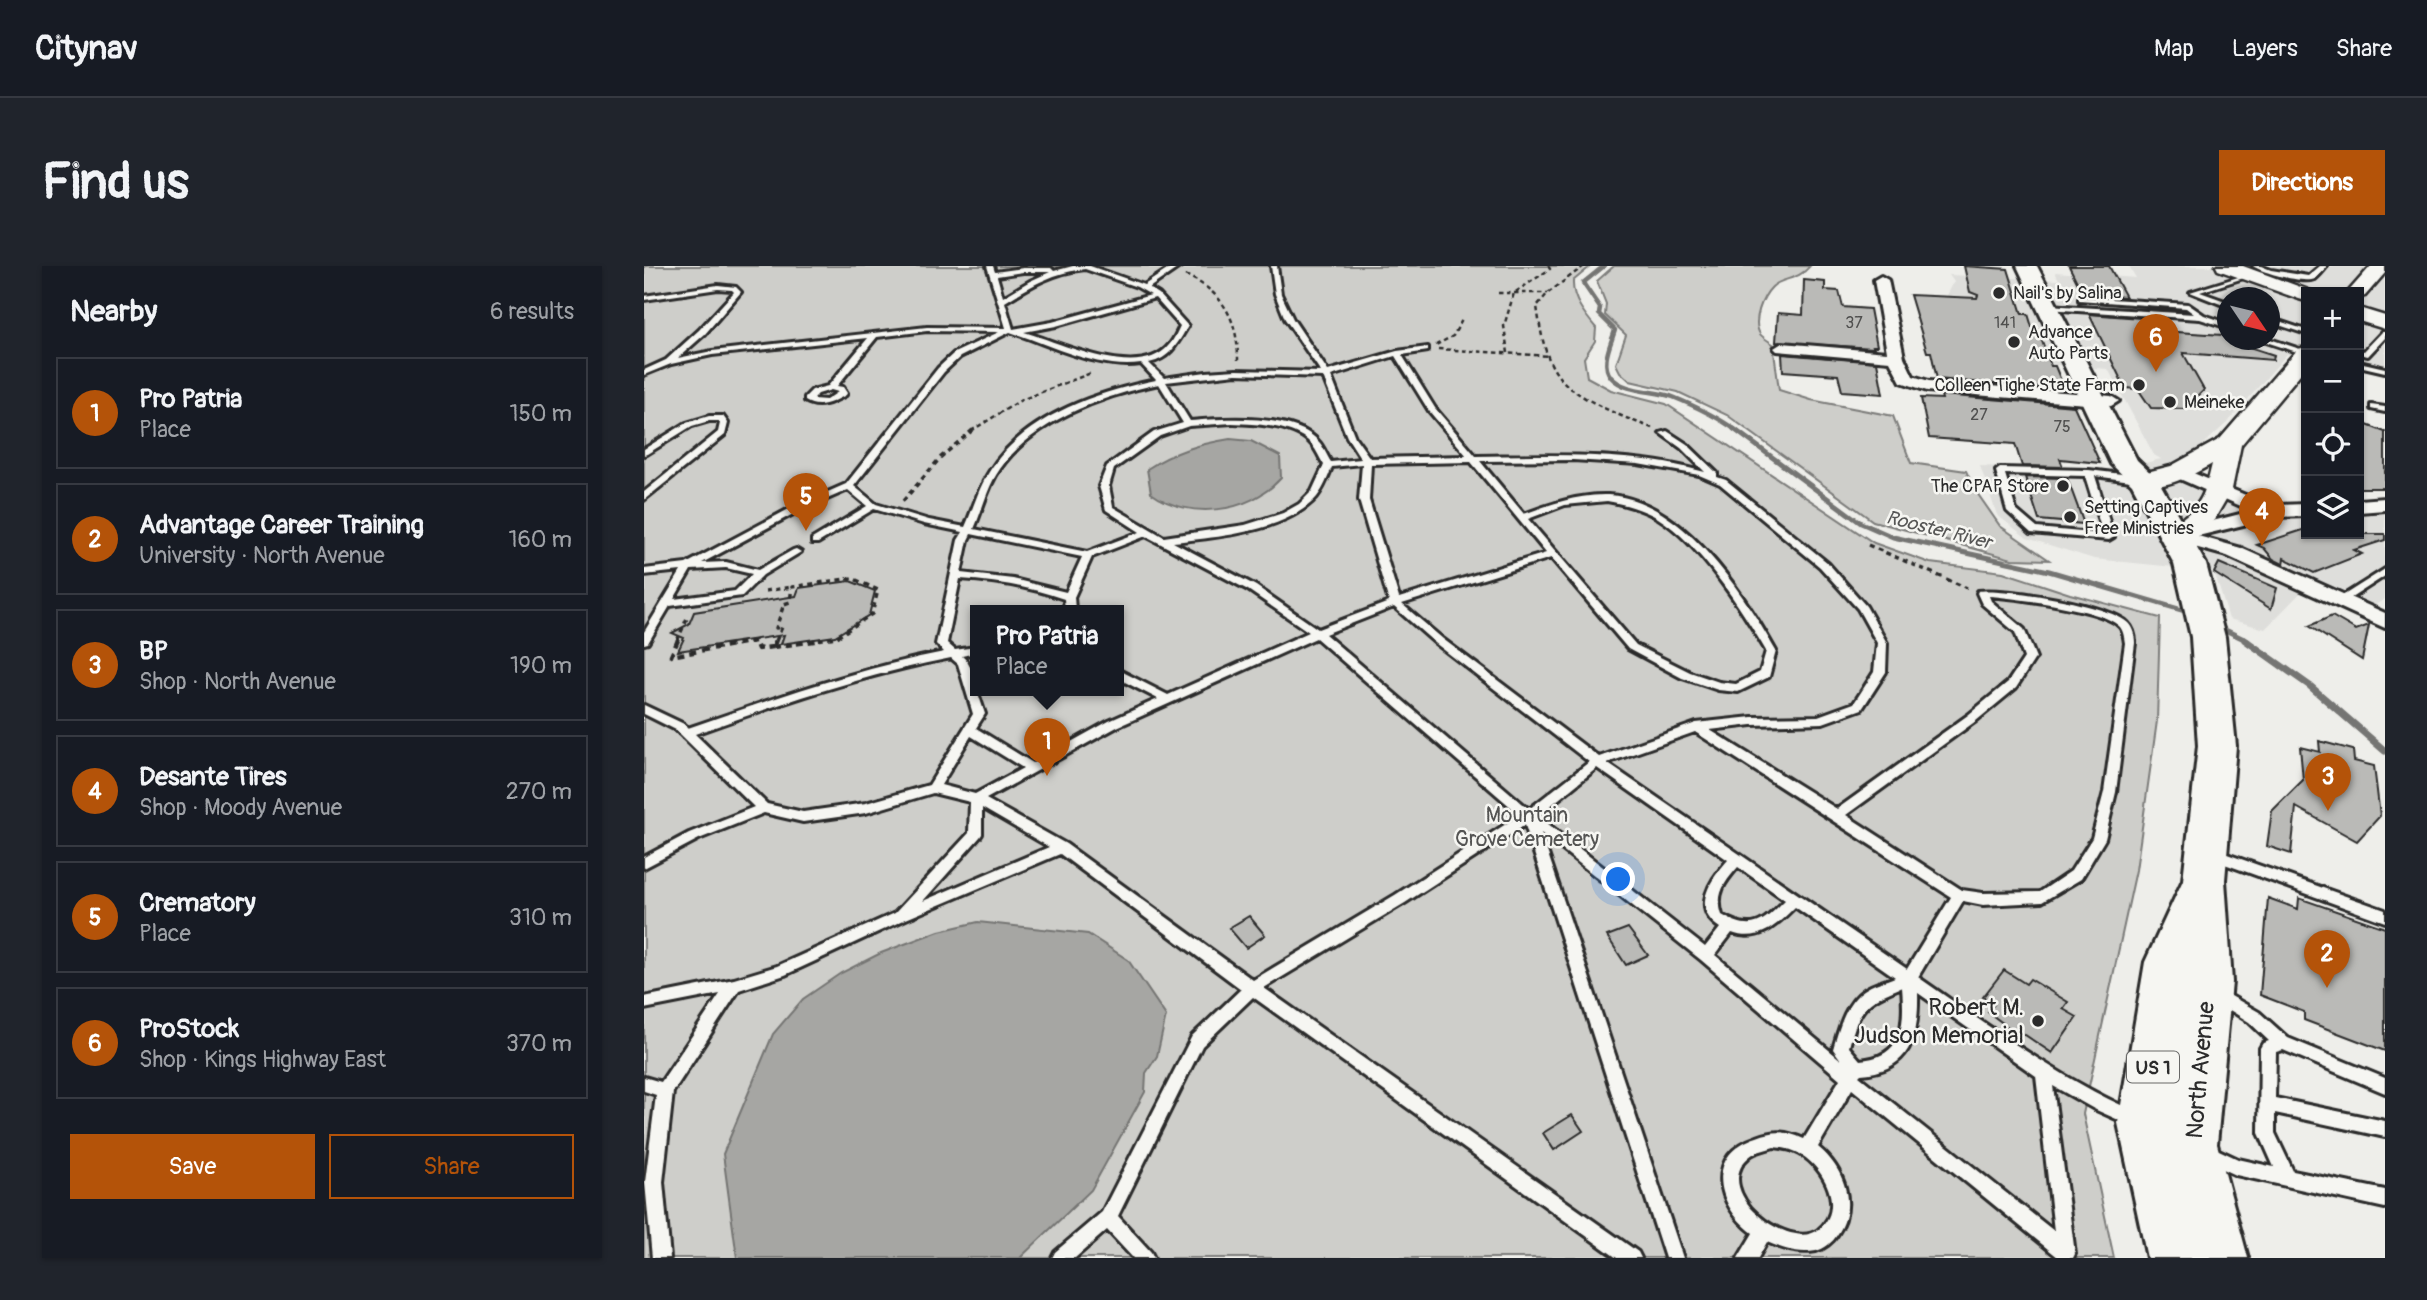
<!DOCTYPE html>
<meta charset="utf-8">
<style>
:root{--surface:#171b24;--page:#20242c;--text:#f1f3f6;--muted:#9ea1a6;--line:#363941;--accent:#b45309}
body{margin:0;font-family:Pangolin,sans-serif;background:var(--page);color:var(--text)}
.controls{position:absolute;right:21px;top:21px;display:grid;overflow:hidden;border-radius:0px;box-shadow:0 2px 5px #0004}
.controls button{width:63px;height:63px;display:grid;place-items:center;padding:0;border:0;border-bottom:2px solid var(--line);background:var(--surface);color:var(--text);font:35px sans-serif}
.compass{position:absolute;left:1573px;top:21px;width:63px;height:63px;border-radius:50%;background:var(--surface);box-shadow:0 2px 5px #0004;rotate:125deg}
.you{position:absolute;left:975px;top:614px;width:24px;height:24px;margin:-18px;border:5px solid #fff;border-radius:50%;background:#1a73e8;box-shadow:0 0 0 10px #1a73e833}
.badge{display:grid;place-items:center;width:46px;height:46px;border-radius:50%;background:var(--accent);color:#fff;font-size:23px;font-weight:700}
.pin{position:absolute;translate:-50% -58px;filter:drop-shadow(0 2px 4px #0008)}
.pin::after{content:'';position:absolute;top:37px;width:24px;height:21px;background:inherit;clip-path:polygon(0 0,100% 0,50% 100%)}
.popup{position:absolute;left:326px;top:339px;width:154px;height:91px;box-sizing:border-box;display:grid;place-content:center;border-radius:0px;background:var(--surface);filter:drop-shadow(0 2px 5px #0005);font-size:23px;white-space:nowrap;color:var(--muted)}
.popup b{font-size:26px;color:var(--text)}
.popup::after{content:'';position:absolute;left:50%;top:100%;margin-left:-14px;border:14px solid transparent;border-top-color:var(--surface)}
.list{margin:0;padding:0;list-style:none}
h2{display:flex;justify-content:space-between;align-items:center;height:91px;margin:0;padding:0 28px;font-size:30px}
h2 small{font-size:23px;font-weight:400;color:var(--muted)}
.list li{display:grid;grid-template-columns:46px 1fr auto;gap:21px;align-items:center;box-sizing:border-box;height:112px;margin:0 14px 14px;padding:0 14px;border:2px solid var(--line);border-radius:0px}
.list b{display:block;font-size:26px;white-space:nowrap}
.list p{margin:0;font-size:23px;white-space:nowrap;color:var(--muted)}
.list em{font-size:23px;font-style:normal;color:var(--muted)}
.actions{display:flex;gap:14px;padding:21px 28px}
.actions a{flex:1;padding:16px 0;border:2px solid var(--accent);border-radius:0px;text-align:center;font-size:24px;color:var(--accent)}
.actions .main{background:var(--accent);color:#fff}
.icon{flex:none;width:38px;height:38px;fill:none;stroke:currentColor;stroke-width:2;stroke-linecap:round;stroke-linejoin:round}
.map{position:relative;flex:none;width:1741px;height:992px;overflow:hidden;border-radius:0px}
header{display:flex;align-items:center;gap:42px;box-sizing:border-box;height:98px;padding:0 35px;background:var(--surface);border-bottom:2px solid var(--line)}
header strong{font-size:33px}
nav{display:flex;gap:38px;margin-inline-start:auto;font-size:24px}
.intro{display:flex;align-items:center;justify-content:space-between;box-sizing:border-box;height:168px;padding:0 42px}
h1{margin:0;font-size:49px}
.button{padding:18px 32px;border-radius:0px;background:var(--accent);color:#fff;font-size:24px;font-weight:700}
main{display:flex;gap:42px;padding:0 42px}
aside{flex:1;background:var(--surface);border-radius:0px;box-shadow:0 2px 5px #0004}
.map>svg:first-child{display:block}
.built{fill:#dededb;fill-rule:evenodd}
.green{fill:#cececa;stroke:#7c7c7a;stroke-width:2;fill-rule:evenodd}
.water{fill:#a6a6a3;stroke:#757573;stroke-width:2}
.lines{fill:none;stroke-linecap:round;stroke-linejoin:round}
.stream-far2{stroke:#757573;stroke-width:4.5}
.stream-far1{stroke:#757573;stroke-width:5}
.stream{stroke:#757573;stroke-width:7}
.building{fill:#babab7;stroke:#2b2b2b;stroke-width:2}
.service-casing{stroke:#2b2b2b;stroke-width:6}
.minor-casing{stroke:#2b2b2b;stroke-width:6}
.secondary-casing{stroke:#2b2b2b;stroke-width:5}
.primary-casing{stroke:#2b2b2b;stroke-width:6}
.path-far2{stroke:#2b2b2b;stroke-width:2.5;stroke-dasharray:4.5 3.5;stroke-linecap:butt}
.path-far1{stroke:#2b2b2b;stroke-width:3.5;stroke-dasharray:5 4.5;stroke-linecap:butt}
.path{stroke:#2b2b2b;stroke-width:4.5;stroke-dasharray:7 5;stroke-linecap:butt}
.service{fill:#f6f6f2;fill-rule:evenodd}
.minor{fill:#f6f6f2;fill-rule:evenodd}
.secondary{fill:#f6f6f2;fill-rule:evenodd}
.primary{fill:#f6f6f2;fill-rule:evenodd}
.poi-dot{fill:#2b2b2b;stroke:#f6f6f2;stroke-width:2.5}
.labels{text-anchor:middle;stroke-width:5;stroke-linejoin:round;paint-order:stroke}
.far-number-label{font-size:16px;fill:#4f4f4e}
.far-poi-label{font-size:18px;fill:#2b2b2b;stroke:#f6f6f2;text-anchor:start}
.far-water-label{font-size:19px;font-style:italic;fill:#565655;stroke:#f6f6f2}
.shield{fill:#f6f6f2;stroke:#686867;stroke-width:2}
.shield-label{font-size:19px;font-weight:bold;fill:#2b2b2b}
.park-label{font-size:21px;fill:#545453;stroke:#f6f6f2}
.near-poi-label{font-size:24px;fill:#2b2b2b;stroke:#f6f6f2;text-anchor:end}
.near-street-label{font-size:24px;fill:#2b2b2b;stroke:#f6f6f2}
</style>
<header>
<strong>Citynav</strong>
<nav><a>Map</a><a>Layers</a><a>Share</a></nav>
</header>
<div class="intro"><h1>Find us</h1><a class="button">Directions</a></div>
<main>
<aside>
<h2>Nearby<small>6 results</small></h2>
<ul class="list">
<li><span class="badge">1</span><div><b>Pro Patria</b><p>Place</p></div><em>150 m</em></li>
<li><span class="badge">2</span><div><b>Advantage Career Training</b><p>University · North Avenue</p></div><em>160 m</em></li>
<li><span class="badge">3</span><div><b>BP</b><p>Shop · North Avenue</p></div><em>190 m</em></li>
<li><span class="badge">4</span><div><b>Desante Tires</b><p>Shop · Moody Avenue</p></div><em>270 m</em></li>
<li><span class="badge">5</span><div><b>Crematory</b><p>Place</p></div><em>310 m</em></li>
<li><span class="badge">6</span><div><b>ProStock</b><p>Shop · Kings Highway East</p></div><em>370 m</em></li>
</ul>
<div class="actions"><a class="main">Save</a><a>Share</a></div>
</aside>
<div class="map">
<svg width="1741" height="992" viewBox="0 0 1741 992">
<rect width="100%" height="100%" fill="#eeeeea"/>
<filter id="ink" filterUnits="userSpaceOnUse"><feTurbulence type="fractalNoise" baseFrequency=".0143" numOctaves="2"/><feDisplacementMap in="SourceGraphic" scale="14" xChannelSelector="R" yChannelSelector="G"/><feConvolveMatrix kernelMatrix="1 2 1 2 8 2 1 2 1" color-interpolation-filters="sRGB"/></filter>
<g filter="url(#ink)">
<path class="built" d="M1485,0H1741V109L1715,102V26H1662V91L1643,88L1585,155L1540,196L1554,208L1584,220L1591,227L1662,252V268H1715V249L1741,246V333L1731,339L1671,312L1621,363L1585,353L1570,305L1450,293L1383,272L1353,249L1336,200L1470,205L1517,193L1510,189L1464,103L1348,94L1299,37L1310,16L1305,9L1415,14L1411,6L1492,12ZM1584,32H1626V74H1584Z"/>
<g class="green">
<path d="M0,0H947L929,15C928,33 941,49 952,62L951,75L940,92L943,111L967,124L1022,138L1230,277L1286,297L1359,306L1426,328L1516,352L1513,455L1492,604L1439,848L1470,992H0ZM331,344H475V424H331Z"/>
<path d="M970,0H1166C1154,15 1138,11 1128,21C1118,31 1108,55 1116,68C1119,72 1125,75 1129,78L1135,124L1167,134L1249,150L1267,197L1322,205L1331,224L1356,260L1405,294L1368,293L1229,255L1083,149L1034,126L986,115L976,106L972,98L982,69L961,49L962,38L953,15Z"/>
</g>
<g class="water">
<path d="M586,173L607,175L636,190L637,212C606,247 545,255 507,227L503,203C529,186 555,178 586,173Z"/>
<path d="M334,656L444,668L484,694L522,750L513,790L502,807L501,826L447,924L376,992H93L79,888L129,768L159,733L197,707L237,687L295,665Z"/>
</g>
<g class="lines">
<path class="stream-far2" d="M960,0L939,17L956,42L955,48L971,64C967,78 956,98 967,111C981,127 1011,124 1029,131C1051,140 1074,151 1093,165"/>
<g class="stream-far1">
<path d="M1090,163L1217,257L1249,271L1405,305L1548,347"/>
<path d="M1571,359L1604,375"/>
</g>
<path class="stream" d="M1601,374L1666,420L1741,485"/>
</g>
<g class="building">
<path d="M1320,0L1364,3L1378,48H1384L1388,61L1394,64L1407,100H1411L1421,124L1293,113L1287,86H1283L1266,29L1333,32L1334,29L1326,26Z"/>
<path d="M1425,0H1465L1482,31L1439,28Z"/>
<path d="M1160,14L1181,16V24L1195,25L1199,41L1226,43L1233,80H1229L1230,82L1132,76L1134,47L1159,49Z"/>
<path d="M1445,48L1510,53L1517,65L1579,69L1584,74L1630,89L1629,94L1539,87L1560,124L1541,143L1507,142L1494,123L1481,122Z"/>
<path d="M1138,88L1233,96L1239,128L1198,125L1194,109L1139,105Z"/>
<path d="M1297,129L1430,140L1456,197L1416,193L1419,201L1378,200L1371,178L1285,172L1277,132L1298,133Z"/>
<path d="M1715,156L1741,166V222H1715Z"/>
<path d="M1381,211L1423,212L1440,258L1395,254Z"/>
<path d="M1662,263V268H1741V274L1710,284L1718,288L1670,307L1640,292L1639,298L1629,293L1620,282L1613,279Z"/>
<path d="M1575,297L1633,322L1627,343L1570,307Z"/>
<path d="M206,315L231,325L225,349L191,370L137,378L140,369L34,385L40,372L28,367L45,358L50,346L152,330L155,322Z"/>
<path d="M1688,350L1712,364L1725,359L1718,394L1665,360Z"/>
<path d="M1675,475L1709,484L1710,495L1730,500L1736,550L1713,575L1652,541L1647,588L1623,580L1628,545L1659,514L1656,481L1676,486Z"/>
<path d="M1624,632L1654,643L1655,632L1741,662V785L1660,754V746L1616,729Z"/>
<path d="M605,650L621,669L602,682L585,662Z"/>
<path d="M984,662L1004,689L982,699L963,670Z"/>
<path d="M1360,704L1382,718L1386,713L1424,736L1419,743L1433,751L1408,787L1378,767L1376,770L1344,746L1350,738L1339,731Z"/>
<path d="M928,849L939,865L910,884L899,867Z"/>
</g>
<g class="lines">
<g class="service-casing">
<g id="service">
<path d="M343,0H349L351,6L379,2H407L410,5L429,0H446L500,19L529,0H537L505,22L515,28L544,60C534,77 526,93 505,97L520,112L562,106L592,104L677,106L641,53L631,28L627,0H633L637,28L649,53L684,105L753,85L784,81V85L758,89L791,142L832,190C908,189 986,185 1061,206L1037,182L1016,167L1023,165L1043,178L1073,207V211L1082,214L1184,297L1222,340L1243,377L1242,406L1218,443L1179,457L1108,459L1066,464L1193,543L1324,449L1364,416L1380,392L1371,366L1338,338L1333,327L1334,325C1360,321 1466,339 1484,357C1489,362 1491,370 1491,377L1472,526L1461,573L1437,613L1398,636L1339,639L1319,635L1274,711C1345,760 1414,812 1494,847L1496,852L1494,857L1488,860L1450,843L1409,820L1431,988L1429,992H1415L1208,823L1174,881C1200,902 1214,939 1193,969C1189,976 1180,983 1172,985C1154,988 1139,983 1123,976L1114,992H1094L1109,967C1072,940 1060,888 1113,871C1132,864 1142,865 1160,873L1196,813L1057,694L897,567L1039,992H1021L881,559L761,637L620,722L994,986L997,992H973L609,731L558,780L474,950L507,986L510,992H489L463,964L431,992H408L411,986L458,946L548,770L597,723L416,588L262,653L141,709L95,724L29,826L19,916L26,992H8L1,916L12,829L0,825V811L17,816L76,728L0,743V731L90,713L133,700L251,647L325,567L326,536L289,527L222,547L159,556L120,547L55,573L0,602V591L45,567L110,541L32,464L0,448V439L40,458L44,462C128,433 212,403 300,386L292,378L314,274L319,266L280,258L230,243L174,277H168V273L223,240L204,224L151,247L58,297L82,296L114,304L149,284L152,283L157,286L119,309L98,330L26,340L4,377L0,378V366L37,305L0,309V303L42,298L145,243L202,218L294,102L310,87L355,66L283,65L233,71L193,120L199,121L203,127L202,129C189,136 175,144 161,135V131L168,124L184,120L224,72L68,89L27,98L0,109V104L22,94L55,64L90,26L88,24L74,23L0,34V30L74,19L92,21L97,26L61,68L34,92L68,85L283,61L362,62ZM441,3L493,21L507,29L408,56L369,63L361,36C387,20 410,6 441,3ZM379,6H406L386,15L359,31L353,10ZM511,32L536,60C533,66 530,74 525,79C495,116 416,76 380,66L412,60ZM366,66C407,79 453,104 497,98L512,114C452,126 379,151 345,206C334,223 329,243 321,261L285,254L232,238L210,220L300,106L316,91ZM751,90L785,145L823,190L726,192L711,171L687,110ZM592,108L679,111L703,171L717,193L687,196C683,190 680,182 676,177C653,147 580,152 546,155L522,116ZM515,118L539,157L510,166L463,200L455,220L462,244L496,266L443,286L330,263C339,243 343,221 356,203C389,155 460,129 515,118ZM187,124L194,126L182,134L169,133L174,128ZM588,157C612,158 652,159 668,179C673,185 676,193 680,199L668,225L655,238L639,247L601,259L520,271L469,241L465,220L470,203L516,170L545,160ZM929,194L994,198L1055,209L1076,218L1176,301L1214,343L1233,377L1230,406L1210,437L1174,450L1108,451L1052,457L955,491L799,373L758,338L907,292L984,383L1038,412L1074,424L1094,426L1125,411L1132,385C1099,326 1038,233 964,229C934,228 907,238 880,248L836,195ZM827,196L902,287L755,332L725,234L727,198ZM718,198L715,234L745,336L674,363L612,320L529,276C573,271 642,266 673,231C680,222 684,211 688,201ZM963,235C981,238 998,243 1014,252C1055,277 1098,343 1122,385L1116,406L1092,418L1075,416L1046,406L992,379L884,253L921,239ZM327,268L438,291L422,326L369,313L317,307L324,274ZM502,270L604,324L665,366L524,429L475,404V413L514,433L465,455L389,497L332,462L341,448L333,424H331C331,413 327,397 318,390L331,387V381L311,384L303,377L316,313C352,315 386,321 420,333L421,344H431L430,331L448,291ZM82,302L108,308L91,325L30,333L47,304ZM1345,330C1370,332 1461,343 1476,361C1480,366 1480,372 1481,377L1460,526L1448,572L1427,605L1396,626L1339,627L1318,624L1202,549L1332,455L1372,422L1390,394L1392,392L1380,363L1347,335ZM750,341L791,377L945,496L885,543L681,368ZM672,372L876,549L751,629L609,714L422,578L342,533L473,461ZM307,392L314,398L329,448L285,519L222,537L159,546L123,538L51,468C135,438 219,409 307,392ZM1051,466L1307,631L1263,703L963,497ZM327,470L379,502L331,528L297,519ZM953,502L1084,594C1067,613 1046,643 1076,662L1061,681L894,550ZM338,542L405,581L279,635L336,571L338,568ZM1094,601L1141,634C1118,657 1109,667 1078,649C1071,628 1081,616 1094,601ZM1151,641L1251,711C1241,715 1228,718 1220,724C1201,737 1195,763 1189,783L1197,794L1071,689L1088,667C1115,677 1133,659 1151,641ZM1258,721C1261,758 1260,791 1216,794L1205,781C1215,742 1221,736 1258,721ZM1274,727L1392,810L1410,965L1215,810L1217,808C1266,805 1275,771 1274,727ZM1130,881C1139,882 1148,883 1156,888C1180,902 1202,942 1174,964C1145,986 1065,925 1105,891C1111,885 1122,884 1130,881Z"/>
<path d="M1609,0H1617L1627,4L1664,10L1676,0H1683C1680,4 1675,10 1671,13C1660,18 1619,7 1609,0Z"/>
<path d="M1604,8L1609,9L1556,26L1584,36V41L1546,26Z"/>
<path d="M1437,31L1544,38L1560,49L1584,57V62L1556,53L1403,43L1399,41L1403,39L1550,48L1542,42L1435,34V32Z"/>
<path d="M1626,52L1662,64V68L1626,56Z"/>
<path d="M1738,66H1741V72L1724,90L1715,88V84L1720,85Z"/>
<path d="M1626,73L1662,85V89L1616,74Z"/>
<path d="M1715,96L1741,102V106L1715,100Z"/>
<path d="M1727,139L1741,141V146L1727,143Z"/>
<path d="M65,150H79L84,157L81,169L0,234V226L74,166L76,157L74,155H65L48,160L3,188L0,189V183L42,157Z"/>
<path d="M1356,202L1445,204L1494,210L1499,213L1494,216L1451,210L1470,271L1465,274L1387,267L1363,245L1352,205ZM1361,208L1441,210L1459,268L1393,262L1372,244Z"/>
<path d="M1741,303V310L1701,336H1693L1692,334Z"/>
<path d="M1569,583L1741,644V656L1564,592L1562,588L1564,584Z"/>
<path d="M1573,722L1615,746L1644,772L1741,812V827L1639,784L1632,786L1631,832L1741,855V871L1631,847V867L1649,905L1741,924V942L1592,909L1556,892L1554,886L1556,880L1562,878L1594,893L1630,901L1615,867L1616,782L1619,777L1625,775L1605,756L1568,733L1566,728L1568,723Z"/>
</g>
</g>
<g class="minor-casing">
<g id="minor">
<path d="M1237,10L1244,14L1260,91L1269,110L1285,115L1467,130L1475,135L1467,140L1283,125L1257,116L1246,95L1133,85L1130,82L1138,77L1243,86L1230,14Z"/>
<path d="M1535,201L1618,236L1635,239L1662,238V250L1632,251L1554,270L1597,282L1741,347V362L1583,290L1525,274L1522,270L1525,266L1608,245L1529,210L1526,206Z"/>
<path d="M1741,232V244L1715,246V234Z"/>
</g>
</g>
<g class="secondary-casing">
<g id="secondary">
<path d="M1572,0H1599L1670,26H1662V35L1655,33L1574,4Z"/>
<path d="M1727,0H1741V7L1721,30L1715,32V26H1704Z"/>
<path d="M1715,42L1741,50V63L1715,55Z"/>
<path d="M1662,81V101L1597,179L1588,223L1570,254L1542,276L1532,278L1522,276L1518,270C1526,259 1539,253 1548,244C1561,232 1564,214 1568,198C1547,210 1516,226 1491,219L1487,214L1491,209L1527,200L1576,173L1654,83Z"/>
</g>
</g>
<g class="primary-casing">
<path id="primary" d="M1373,0H1393L1493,194L1514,214L1562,298L1581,371L1592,480L1581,614L1588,716L1573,878L1604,992H1503L1474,857L1501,696L1539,614L1554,480L1547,371L1530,298L1488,218L1467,198Z"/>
</g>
<g class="path-far2">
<path d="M940,0L904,27L893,40C896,62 900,90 913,108C929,132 981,152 1008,162"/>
<path d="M541,9C579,26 594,53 594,94"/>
<path d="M854,27H904"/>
<path d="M792,79L809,70L818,54"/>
<path d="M794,83L905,90"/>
<path d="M864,87L860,60L870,27L906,3L904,0"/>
<path d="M327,165L377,134L447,107"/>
</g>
<g class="path-far1">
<path d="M259,235L297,191L330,163"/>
<path d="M1224,279L1323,322"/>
<path d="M121,325L148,321"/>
<path d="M33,375L44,350"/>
<path d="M132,375L138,361L132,362L140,338L146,336L148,321L208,312L234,324L228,348L193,371L165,375"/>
</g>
<g class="path">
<path d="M34,374L27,390L111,375L114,383L129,381"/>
<path d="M129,381L132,374"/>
<path d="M129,381L176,374"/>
</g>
<use href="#service" class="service"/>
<use href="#minor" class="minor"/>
<use href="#secondary" class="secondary"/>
<use href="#primary" class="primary"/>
</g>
</g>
<g class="poi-dot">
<circle cx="1355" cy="27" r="7"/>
<circle cx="1370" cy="76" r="7"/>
<circle cx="1495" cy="119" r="7"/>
<circle cx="1526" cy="136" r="7"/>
<circle cx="1419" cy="220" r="7"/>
<circle cx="1426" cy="251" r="7"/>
<circle cx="1394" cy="755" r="7"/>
</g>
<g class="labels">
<g class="far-number-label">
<text x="1210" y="62">37</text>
<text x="1361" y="62">141</text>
<text x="1335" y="154">27</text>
<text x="1418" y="166">75</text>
</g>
<g class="far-poi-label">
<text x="1369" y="33">Nail's by Salina</text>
<text x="1384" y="72">Advance<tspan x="1384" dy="21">Auto Parts</tspan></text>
<text x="1481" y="125" text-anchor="end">Colleen Tighe State Farm</text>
<text x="1540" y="142">Meineke</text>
<text x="1405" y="226" text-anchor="end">The CPAP Store</text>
<text x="1440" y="247">Setting Captives<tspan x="1440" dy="21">Free Ministries</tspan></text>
</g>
<g class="far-water-label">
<text transform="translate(1295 263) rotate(14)" y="7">Rooster River</text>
</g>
<rect class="shield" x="1483" y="785.5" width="52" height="31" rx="5"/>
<g class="shield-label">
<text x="1509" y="808">US 1</text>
</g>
<g class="park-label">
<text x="883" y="556">Mountain<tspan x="883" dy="24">Grove Cemetery</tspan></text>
</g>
<g class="near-poi-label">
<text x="1380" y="749">Robert M.<tspan x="1380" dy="28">Judson Memorial</tspan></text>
</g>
<g class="near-street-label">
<text transform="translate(1556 804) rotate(-85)" y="8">North Avenue</text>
</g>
</g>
</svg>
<div class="controls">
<button>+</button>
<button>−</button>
<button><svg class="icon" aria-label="locate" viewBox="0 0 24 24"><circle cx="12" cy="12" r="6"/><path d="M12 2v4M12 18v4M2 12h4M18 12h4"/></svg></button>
<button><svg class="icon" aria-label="layers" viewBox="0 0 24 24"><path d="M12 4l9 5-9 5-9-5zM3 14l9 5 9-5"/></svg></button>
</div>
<svg class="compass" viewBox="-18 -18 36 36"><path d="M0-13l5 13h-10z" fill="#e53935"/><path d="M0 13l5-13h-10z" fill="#9ea1a6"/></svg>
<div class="you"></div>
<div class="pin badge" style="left:403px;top:510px">1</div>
<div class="popup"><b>Pro Patria</b>Place</div>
<div class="pin badge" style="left:1683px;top:722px">2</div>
<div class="pin badge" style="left:1684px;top:545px">3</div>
<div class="pin badge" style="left:1618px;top:280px">4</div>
<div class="pin badge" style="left:162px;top:265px">5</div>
<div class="pin badge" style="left:1512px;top:106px">6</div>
</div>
</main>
